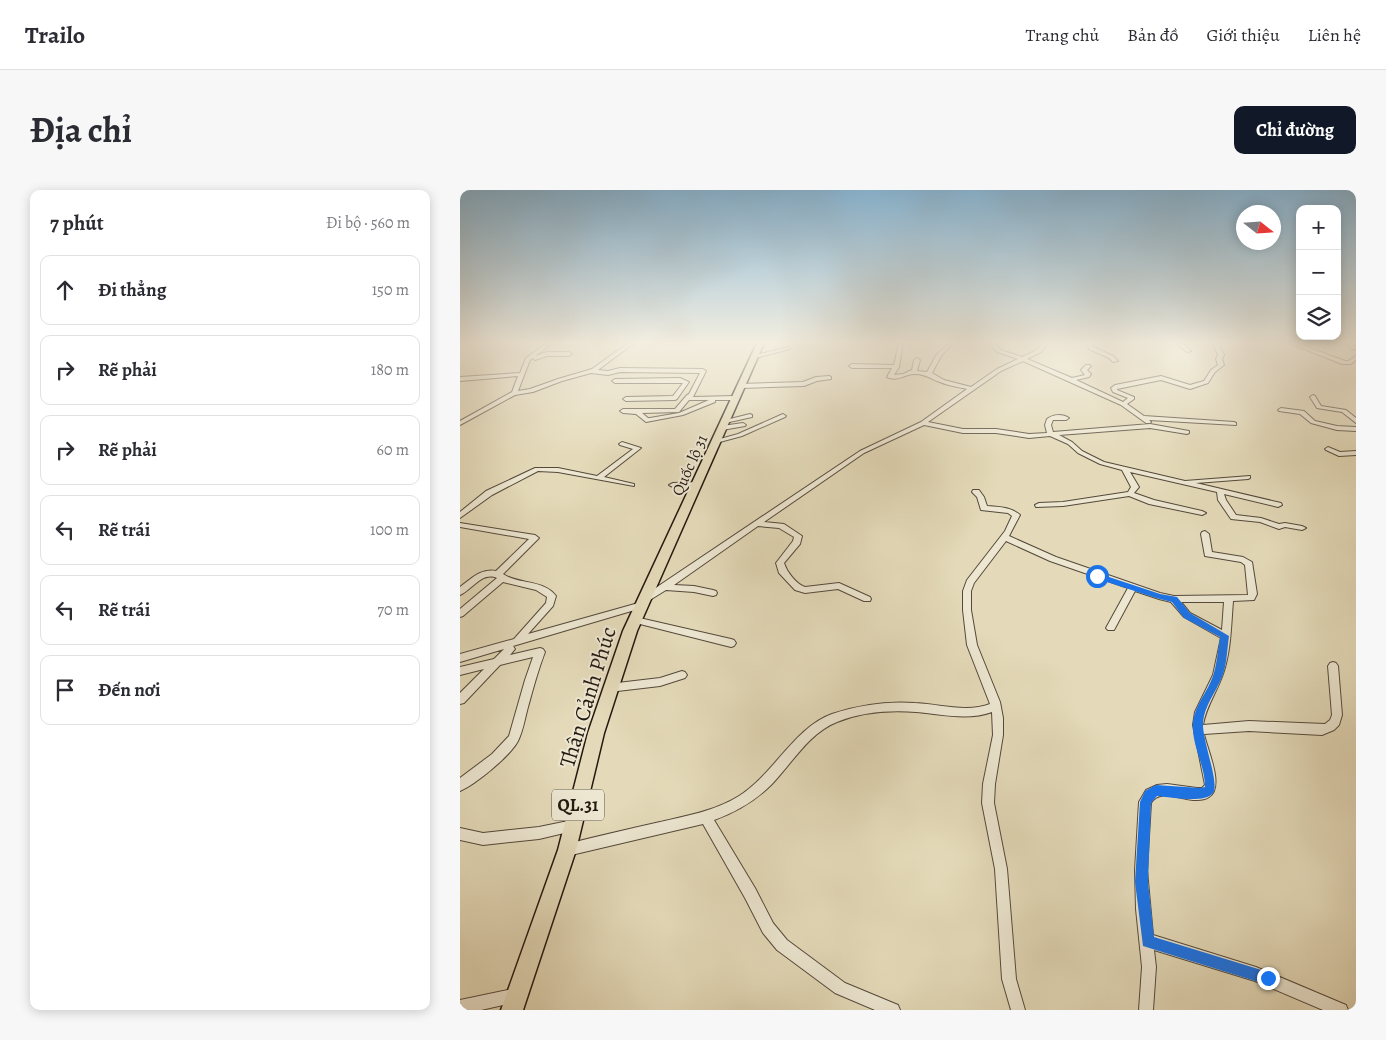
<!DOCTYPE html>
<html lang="vi">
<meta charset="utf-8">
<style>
:root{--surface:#fff;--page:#f7f7f7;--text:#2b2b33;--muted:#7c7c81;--line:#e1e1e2;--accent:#111827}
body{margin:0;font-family:Alegreya,serif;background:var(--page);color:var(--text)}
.controls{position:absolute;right:15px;top:15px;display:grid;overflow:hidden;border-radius:10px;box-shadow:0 2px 12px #0003}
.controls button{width:45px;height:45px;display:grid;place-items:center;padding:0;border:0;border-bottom:1px solid var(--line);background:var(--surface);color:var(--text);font:25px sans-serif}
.compass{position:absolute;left:776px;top:15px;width:45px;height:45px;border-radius:50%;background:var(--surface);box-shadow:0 2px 12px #0003;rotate:107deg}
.stop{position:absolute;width:15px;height:15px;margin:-11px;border:4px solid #1a73e8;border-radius:50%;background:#fff}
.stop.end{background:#1a73e8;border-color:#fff;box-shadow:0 1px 5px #0008}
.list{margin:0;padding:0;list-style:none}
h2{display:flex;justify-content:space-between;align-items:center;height:65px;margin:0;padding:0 20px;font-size:21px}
h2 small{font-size:16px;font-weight:400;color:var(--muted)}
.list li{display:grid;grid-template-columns:32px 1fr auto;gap:15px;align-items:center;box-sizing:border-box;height:70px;margin:0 10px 10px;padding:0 10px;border:1px solid var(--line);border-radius:10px}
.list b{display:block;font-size:19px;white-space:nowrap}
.list em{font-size:16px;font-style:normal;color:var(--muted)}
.icon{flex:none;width:28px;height:28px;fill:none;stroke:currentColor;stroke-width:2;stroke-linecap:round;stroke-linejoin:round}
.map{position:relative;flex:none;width:896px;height:820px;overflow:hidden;border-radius:10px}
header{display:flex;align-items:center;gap:30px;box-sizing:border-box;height:70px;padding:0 25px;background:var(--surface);border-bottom:1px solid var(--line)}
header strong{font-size:24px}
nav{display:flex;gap:28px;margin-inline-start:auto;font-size:18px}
.intro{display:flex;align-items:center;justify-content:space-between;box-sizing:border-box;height:120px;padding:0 30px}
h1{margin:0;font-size:35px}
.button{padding:12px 22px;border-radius:10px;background:var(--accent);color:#fff;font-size:18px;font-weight:700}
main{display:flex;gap:30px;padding:0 30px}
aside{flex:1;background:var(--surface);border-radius:10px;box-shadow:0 2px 12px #0003}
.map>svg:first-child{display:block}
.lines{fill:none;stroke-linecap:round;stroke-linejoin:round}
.minor-casing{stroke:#54493b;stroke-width:2}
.highway-casing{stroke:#241911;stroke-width:3}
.minor{fill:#ede7d2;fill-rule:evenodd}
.highway{fill:#e4dab9;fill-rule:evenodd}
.route{fill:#1a73e8}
.labels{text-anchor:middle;stroke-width:4;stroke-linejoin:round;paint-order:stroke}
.far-street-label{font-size:16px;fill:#241911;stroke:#ede7d2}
.shield{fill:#ede7d2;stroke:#60574b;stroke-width:1}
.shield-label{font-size:18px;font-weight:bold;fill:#241911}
.near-street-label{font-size:22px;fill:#241911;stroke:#ede7d2}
</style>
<header>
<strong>Trailo</strong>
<nav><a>Trang chủ</a><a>Bản đồ</a><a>Giới thiệu</a><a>Liên hệ</a></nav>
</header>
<div class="intro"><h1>Địa chỉ</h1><a class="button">Chỉ đường</a></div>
<main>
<aside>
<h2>7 phút<small>Đi bộ · 560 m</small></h2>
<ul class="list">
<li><svg class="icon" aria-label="ahead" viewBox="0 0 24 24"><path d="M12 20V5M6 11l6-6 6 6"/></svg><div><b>Đi thẳng</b></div><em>150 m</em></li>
<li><svg class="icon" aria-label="right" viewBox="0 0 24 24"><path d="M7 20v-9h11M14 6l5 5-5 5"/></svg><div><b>Rẽ phải</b></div><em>180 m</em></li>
<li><svg class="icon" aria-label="right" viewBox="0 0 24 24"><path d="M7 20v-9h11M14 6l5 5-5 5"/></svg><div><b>Rẽ phải</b></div><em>60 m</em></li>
<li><svg class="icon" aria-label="left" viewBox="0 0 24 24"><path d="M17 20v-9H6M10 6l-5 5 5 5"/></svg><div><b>Rẽ trái</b></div><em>100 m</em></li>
<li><svg class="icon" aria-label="left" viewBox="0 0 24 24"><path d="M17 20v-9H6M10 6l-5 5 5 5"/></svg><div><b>Rẽ trái</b></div><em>70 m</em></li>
<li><svg class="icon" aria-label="arrive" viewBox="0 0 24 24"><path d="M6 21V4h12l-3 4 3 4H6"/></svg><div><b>Đến nơi</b></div></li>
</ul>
</aside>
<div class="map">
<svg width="896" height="820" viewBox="0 0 896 820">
<rect width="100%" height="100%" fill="#e4dab9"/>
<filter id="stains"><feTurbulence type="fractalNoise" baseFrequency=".004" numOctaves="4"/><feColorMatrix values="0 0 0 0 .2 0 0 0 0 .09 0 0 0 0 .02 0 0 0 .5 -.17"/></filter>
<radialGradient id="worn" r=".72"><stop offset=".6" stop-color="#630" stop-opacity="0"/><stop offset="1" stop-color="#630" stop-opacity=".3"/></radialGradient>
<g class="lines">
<g class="minor-casing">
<g id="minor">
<path d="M87,153H93L75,166L87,162H109L112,164L109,166H87L75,170L73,168L70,170L58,201L70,199L98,189L132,179L168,153H174L138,180L148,181L160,178L243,179L246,181L233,207L275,206L278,208L275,210H255V212L223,225L186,232L176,224L163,223L160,221L163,219H215L227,205L229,204L240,183L160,182L148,185L131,183L102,191L73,202L55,205L0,235V231L52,202L58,186L0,191V187L60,183L66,168ZM229,210H249L219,223L190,228H188L182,223L219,222Z"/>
<path d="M439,153H443L439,177L434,185L443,184L452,180L454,170L457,168L460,170L457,181L467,182L477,164L489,154L491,155L481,166L472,183L484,190L511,197L537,179L558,169L537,162L529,153H534L541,160L562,167L577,160L583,153H588L581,162L567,169L612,188L625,185L621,180L626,175H630L631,176L627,180L631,184L629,187L616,190L663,212L668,208L653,202L651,198L655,195L701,186L730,195L744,191L751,180L758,175L756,169L758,165L753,153H758L764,165L762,169L764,175L755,182L748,193L730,199L701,190L657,199V200L674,207V209L667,214L684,226L774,232L776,233V235L689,230L691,232L690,233H686L661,215L563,171L541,181L468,232L503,239H536L569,244L587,243L585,235L587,229C593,224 603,224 609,228L606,230H593L591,235L593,242L690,234L729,241V243L727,244L690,238L599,245L612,252L622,261L644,272L725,291L790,286V288L788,289L736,293L821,313L822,315L818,317L764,304L766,310L776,325L801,328L819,334L825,333L842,336L846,338L842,340L825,337L819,339L800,332L771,329L758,310L757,302L670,282L679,297L674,303L694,310L742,321L746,323L742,325L689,314L669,306L603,316L576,317L575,315L579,313L603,312L668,302L671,297L662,280L640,274L618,263L608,254L590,246L569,248L536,243H503L464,235L404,263L304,332L324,334L342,346L340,354L324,373C327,382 336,394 345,397L379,393L410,407L411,409L410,411H404L378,399L345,403L335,400L319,383L316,373L333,351L334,347L319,338L298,336L214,395L234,396L253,400L256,401L257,403L256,405L253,406L234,402L206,400L185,413L186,415L185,417L53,456L55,459L50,465L80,458L83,459L85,462C78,480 73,499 68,517C65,528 63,541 58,551C50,566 16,594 0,601V588L32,564L49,546L65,490L73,467L40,475L4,513L0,514V503L24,479L0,485V477L34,469L44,459L0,472V464L54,449L86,413L87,407L76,400L43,392L3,426L0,427V419L37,388C22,381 12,400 0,405V397C11,389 21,378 36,381L69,349L0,337V333L75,345L79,348L43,384C59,395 83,389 96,406L93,416L68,444L182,412L181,410L182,408L200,395L400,261L461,232L507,199C499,197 489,196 480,192C471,189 464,183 454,184C445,184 438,192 427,187L432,178H392L389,176L392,174L434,175Z"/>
<path d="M627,153H632L633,157L653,166L658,171L653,172L649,168L629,159Z"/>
<path d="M716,153H722L731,161L727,162Z"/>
<path d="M829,153H836L885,171H888L896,166V170L891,174H882Z"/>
<path d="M887,153H892L896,157V160L891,159Z"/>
<path d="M328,157L330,158V159L295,168L292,166Z"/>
<path d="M369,186L371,187V189L357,191L344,196L281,198L278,196L281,194L343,192L356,187Z"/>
<path d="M220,188L229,192L217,209L215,210L166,211L163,209L166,207L213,206L223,193H155L152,191L155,189Z"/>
<path d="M853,205L855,206L861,216L886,220L896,228V233L882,222L857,218L850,207Z"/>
<path d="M821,218L844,221L855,231L877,236L896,237V241L877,240L851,233L840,224L819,221L818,220Z"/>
<path d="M290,224L292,225V227L265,233L262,231Z"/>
<path d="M323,224L326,226L325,227L282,246L256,253L253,251L278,244Z"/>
<path d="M283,233L286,235L285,236L262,240L259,238L262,236Z"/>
<path d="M162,252L181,258L144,287L174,294V296L98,282L78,281L32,305L0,328V322L26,301L75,278H98L137,286L173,259L160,255L159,254Z"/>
<path d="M868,257L880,262L896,261V265L879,266L866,260L865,259Z"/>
<path d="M238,292L240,293V295L213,297L209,295L213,293Z"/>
<path d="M513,300H519L524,307L527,316C539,317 551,317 560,325L549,346L596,367L700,403L714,406L788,405L785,375L781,372L745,366L741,344L742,342L745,341L749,344L752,362L783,367L792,372L797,404L794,410L773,411C771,436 771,461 763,484C757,502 746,516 743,535L789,531L865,534L870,530L872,525L868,476L870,473L873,472L876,473L878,476L882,525L879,535L874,540L862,545L789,541L744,544C747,559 765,597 749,607C732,618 702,594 691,613L687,680L693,745L796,777L886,815L888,820H863L795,791L694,760L696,777L693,820H679L682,777L676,719L675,680L679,612L686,600L697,595L707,594L737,598H742L745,595L733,535L735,522L753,485L761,448L724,427L711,412L699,409L675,401L654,440H648L646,438L668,398L590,371L546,351L514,393L511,401V420L517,455L540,512L543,528V545L535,594L534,613L547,679L556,789L565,820H551L542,789L535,679L522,613L523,594L533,545L532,522C508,531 481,524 456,522C431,520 401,522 377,532C349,543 332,573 312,594C295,611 276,622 254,630L295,698L313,733L327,750L385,793L438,815L440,820H415L375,803L317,760L303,743L285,708L243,634L107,666L103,664L101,660L103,656L107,654C138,646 169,639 200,632C226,626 255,621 279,606C313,585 335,537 372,524C399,515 427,511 455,513C479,514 507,523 530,514L507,455L503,420V401L507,390L545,341L552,326L548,323L521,320L517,307L512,302ZM721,412H764L762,440L730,423Z"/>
<path d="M175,427L271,449L274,450L276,453L274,456L271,457L172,432L170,430L172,428Z"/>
<path d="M222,481L225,482L227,485L225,488L200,496L149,502L145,501L144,498L145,495L149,494L200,488Z"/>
<path d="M113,630L117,632L119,636L117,640L79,649L23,655L0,650V638L23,643L79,637Z"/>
<path d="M57,798L62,800L64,805L62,810L57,812L21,820H0V810Z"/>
</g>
</g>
<g class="highway-casing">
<path id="highway" d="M297,153H304L177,441L144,543L116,660L63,820H41L98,660L128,543L163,441Z"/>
</g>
<use href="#minor" class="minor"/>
<use href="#highway" class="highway"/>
</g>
<linearGradient id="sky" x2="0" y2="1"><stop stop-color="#88b6d5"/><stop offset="0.57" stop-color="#f3eee0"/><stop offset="1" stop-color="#f3eee0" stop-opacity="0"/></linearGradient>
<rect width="896" height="268" fill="url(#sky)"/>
<path class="route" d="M637,383L700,404L717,407L730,423L769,446C767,459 767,475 762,487C756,502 744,516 743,533C742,550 760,594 753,603C745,614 710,607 697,606L691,613L688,692L694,747L808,782L813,784L815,788L813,793L808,795L683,756L675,692L680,612L685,601L696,595L740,598L745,597C745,574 731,555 733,532C735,515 748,501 753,486C757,474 758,460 760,447L724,428L712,412L696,408L635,388L633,386Z"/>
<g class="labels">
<g class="far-street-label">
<text transform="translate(229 275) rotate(-66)" y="6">Quốc lộ 31</text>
</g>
<rect class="shield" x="92" y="599.5" width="52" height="31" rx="4"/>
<g class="shield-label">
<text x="118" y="621">QL.31</text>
</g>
<g class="near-street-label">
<text transform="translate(127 507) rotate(-73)" y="8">Thân Cảnh Phúc</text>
</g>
</g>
<rect width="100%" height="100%" filter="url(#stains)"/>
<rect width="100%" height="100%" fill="url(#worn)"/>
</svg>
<div class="controls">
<button>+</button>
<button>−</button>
<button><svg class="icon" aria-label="layers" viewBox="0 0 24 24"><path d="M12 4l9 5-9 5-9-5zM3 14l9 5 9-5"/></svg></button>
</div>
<svg class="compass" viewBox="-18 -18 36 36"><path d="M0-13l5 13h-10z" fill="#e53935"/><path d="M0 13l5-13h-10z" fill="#7c7c81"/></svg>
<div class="stop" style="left:637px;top:386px"></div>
<div class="stop end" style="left:808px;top:788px"></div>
</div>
</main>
